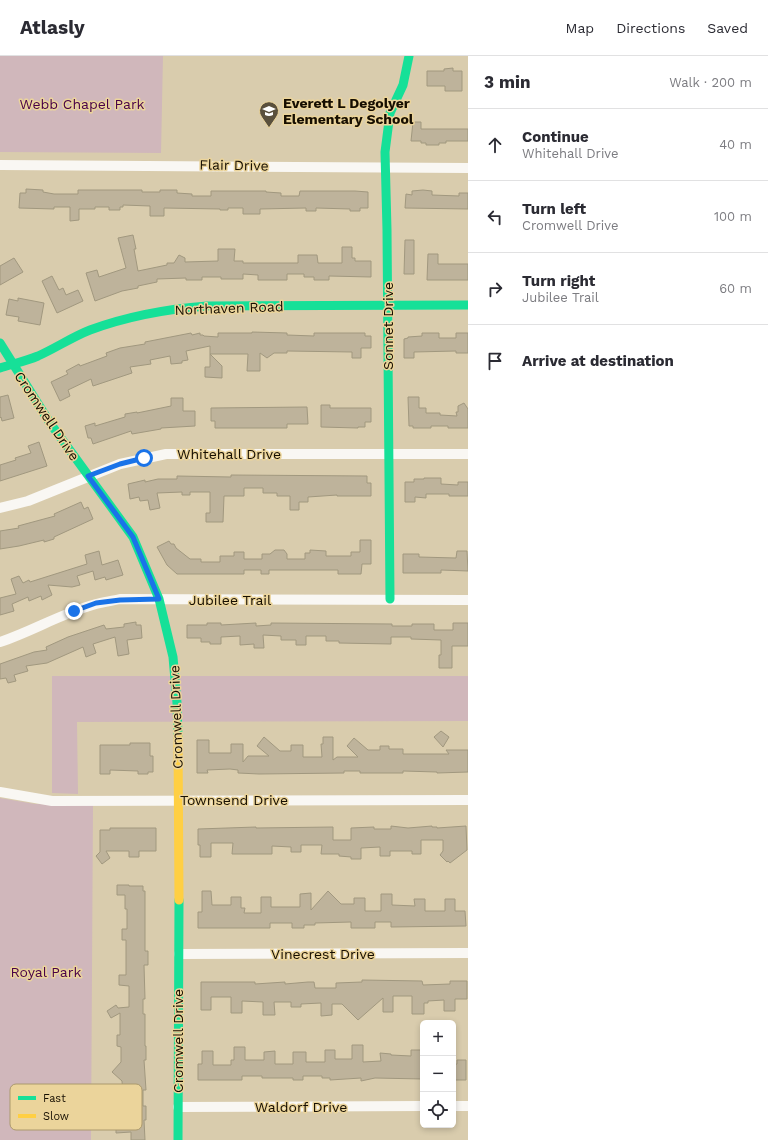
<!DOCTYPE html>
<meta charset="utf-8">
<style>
:root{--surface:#fff;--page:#f7f7f7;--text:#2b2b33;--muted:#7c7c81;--line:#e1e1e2}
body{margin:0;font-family:"Work Sans",sans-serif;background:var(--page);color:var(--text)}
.controls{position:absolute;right:12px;bottom:12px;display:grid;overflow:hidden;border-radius:6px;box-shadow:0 2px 6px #0003}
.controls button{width:36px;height:36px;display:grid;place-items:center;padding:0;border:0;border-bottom:1px solid var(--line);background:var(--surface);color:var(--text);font:20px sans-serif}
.stop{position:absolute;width:12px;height:12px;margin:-9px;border:3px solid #1a73e8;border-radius:50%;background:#fff}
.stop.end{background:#1a73e8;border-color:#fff;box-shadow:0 1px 4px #0008}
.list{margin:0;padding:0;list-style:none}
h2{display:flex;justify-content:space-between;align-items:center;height:52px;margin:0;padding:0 16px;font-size:17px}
h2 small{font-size:13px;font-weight:400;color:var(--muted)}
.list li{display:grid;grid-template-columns:26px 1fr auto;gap:12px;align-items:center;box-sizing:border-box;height:72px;padding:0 16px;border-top:1px solid var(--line)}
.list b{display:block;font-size:15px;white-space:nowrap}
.list p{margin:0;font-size:13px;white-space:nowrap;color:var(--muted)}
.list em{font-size:13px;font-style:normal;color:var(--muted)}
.icon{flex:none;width:22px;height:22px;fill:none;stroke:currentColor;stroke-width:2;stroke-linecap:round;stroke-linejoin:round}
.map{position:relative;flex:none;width:468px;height:1084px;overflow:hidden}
header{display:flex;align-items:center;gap:24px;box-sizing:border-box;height:56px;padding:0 20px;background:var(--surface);border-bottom:1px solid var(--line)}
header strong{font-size:19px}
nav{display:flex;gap:22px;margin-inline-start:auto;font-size:14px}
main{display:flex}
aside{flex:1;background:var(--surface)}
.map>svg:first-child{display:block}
.green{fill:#d0b7bb}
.building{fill:#beb39b;stroke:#a1987f}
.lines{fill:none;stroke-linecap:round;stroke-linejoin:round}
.street{stroke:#f9f7f3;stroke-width:10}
.fast{stroke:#16e098;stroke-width:9}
.slow{stroke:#ffcf43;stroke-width:9}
.route{stroke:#1a73e8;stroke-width:5}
.labels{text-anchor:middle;stroke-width:3;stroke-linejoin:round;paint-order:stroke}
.poi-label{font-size:14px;font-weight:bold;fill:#160e00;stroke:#ebd49b;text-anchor:start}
.park-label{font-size:14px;fill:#480048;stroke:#ebd49b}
.street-label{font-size:14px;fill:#160e00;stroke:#ebd49b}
.key{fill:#ebd49b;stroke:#ab996c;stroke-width:1}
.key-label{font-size:11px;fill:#160e00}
</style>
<header>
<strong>Atlasly</strong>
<nav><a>Map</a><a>Directions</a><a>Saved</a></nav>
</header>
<main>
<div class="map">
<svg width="468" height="1084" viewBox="0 0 468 1084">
<rect width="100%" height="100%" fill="#d9ccad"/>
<g class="green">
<path d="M0,0H163L161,97L0,96Z"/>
<path d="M52,620H468V665L77,666L78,738L52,737Z"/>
<path d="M0,742L35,748L93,749L91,1084H0Z"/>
</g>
<g class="building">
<path d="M453,12V15H462V35H445V30H427V15H444V13Z"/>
<path d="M413,66H421V73H468V85H446V87H439V89H426V87H421V85H411Z"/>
<path d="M26,133L43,134V136L54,138H78V134H142V136H160V134H177V137L192,138V140H211V135H266V136L281,137V140H299L300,135H355L368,136V152H360V155H350V153L316,152V155H306V152L260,153V158H243V152H228V154H220V153L164,152V160H150V150L123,149V151H120V154H109V151H95V153H79V164L70,165V151H54V153L19,152L20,137H26Z"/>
<path d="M423,134L432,135V139L459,140V137H468V153L405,152L406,138L412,139V135Z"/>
<path d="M133,179L136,193H134L138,215L167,209V207H174L179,199L185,202V206L218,205V193H235L234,205H243V207H298V199H317L318,207H342V191H352V202H355V205H371V221L329,220V224H314V221H304V218H287V224H258V219L243,218V223H221V221H202V224H186V222L157,223V226L138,230V232L122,235L95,245L86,217L97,214L99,221L126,212L118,182Z"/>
<path d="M405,184H414V218H404Z"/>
<path d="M428,198H438V208H468V224H427Z"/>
<path d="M14,202L23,216L0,229V210Z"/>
<path d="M52,220L59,234L63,232L66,239L78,234L83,245L57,257L42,225Z"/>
<path d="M18,242L44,247L40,269L18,265L19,261L6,259L9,243L18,245Z"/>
<path d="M252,276L287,277V279L314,280V277H365V280H371V292H361V302H352V296L287,295V297H274L267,302L260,297V315H247L248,298H210V290L186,295L188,304L182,305V307L171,308L170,300L150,304L151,308L130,311L132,317L93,330L91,323L68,334L70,340L60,345L51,326L68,318L66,315L79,308L80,310L107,300L106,297L120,292L145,288V286L191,277L192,279L200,277V279H203L204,280L218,281V277H252Z"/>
<path d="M422,277H439V282H456V277H468V297H456V295L414,296V302H404V283L408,282V281L422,280Z"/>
<path d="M210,298L222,310V322L205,321V311H210Z"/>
<path d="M8,339L14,362L2,365L1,361L0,362V341Z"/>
<path d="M408,341H419V352H426V357H440V359L457,360L456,356H458V350L464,347L468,353V372H448V370H431V372H413V370H409Z"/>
<path d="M171,342H183V355H195V370L161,372V373L132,378L131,375L93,388L91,382H88L85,370L95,367V370L125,361V358L137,356V357L171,350Z"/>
<path d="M321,349H330V352H371V366H365V371H358V372L321,371Z"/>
<path d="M307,351L308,368H287V372H215V365H211V352Z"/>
<path d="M39,386L47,410L0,425V409L16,404L15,402L31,397L28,390Z"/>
<path d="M231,419L367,420V427H371V440H337V439L308,441V446H299V454H290V440H277V437H263V432H244V440H224L223,466H206V457H210V436H190V439H182V436L157,437L160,452L150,454L148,444L140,445L139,441L130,443L128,428L145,424V426L158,423H177V420L231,421Z"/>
<path d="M424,422H441V428L458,429V426H468V440H449V438H426V442L415,441V446H405V426H414V423H424Z"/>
<path d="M81,446L84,453L88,451L93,463L54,481V483L44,486V484L19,490L0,493V475L19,472L18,470L55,460L54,458Z"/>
<path d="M360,484H371V508H362L361,518H338V514H269V518H261V514H244V518H177L167,509L157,491L169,485L171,488H174L176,492L190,503H201V506H220V500H234V496H244V503H262V498H270L275,494H284L287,498V503H305V497H310V494L326,495V500H351V496H360Z"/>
<path d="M99,495L102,509L118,504L123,519L106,524L105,521L95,524L93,515L77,520L80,529L72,531L48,529L52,539L42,544L41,540L29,545L28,541L12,548L14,555L0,559V542L16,538L11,523L19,520L23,527L29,524L30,526L87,508L85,499Z"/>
<path d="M457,495H467L468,515L441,514V517H403V498H419V501L456,502Z"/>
<path d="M136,566V569H141L142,582L127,584L129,598L118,600L115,581L93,588L96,597L86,601L83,591L47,607L26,610L28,615L14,619L16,625L8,627L6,622L0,623V608L34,596L47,594L46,591L68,581L104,569L106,573L124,571V568Z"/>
<path d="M207,567H221V569L256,567V570L271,569V567L392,568V570H412V568H434V574H453V567H468V590H452V612H439V599H441V584L411,583V581H391V588L339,587V585H326V580H306V589H296V584H281V580L263,579L264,592H254V588L240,589V580L221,581V588H210V586H201V582H187V569H207Z"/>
<path d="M441,675L449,681L443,691L434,681Z"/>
<path d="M264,681L280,695H291V689H303V701H322L321,688H323V681H333V704L337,701H358L347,690L354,682L368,694H380V690H389V693H403V698H449L446,694H468V716L437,717V716L403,715V717H360V715H344V717L259,718L238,717V714L230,713L207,714L208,717H197V684H209V697H231V688H243V706L248,700H269L257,690Z"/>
<path d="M130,687H150V700H153V716H148V718H138V715L110,714V718H100V689H130Z"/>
<path d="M391,770L408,772L432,770V771H437V772L466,770L467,794L450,807L448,805L447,806L440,799L443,795V784H421V798H412V795H390V800H380V791L361,792V803H351V801L339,800V798H321L322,789H301V796H291V791L272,790V798H232L233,787H211V801H200V789H198V773L256,771V772L333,771V784H351V772L374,771V773H391Z"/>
<path d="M110,772H156V795H139V801H129V795H106L110,802L102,808L96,800L100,796V774H110Z"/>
<path d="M117,829H129V830H143V835H145V895H148V909H144L145,943H143V958H145V990H146V1004H144L146,1034H143V1050H146V1064H144L145,1084H131V1076L116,1077V1070L120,1069L119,1050H115V1039H123L122,1025L112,1016L121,1006V991L117,990V979H120V957L111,962L107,955L116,949L118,952L129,951V930L119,929V919H126V884H122V873H127V853H125V839H117Z"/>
<path d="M202,835H211L212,849H231V841H241V852H245L244,857H261V841H271V851H300V838L311,837V854L328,835L341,848H354V842H365V855H381V838H392V849L415,850L414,843H425V855H445V843H455V855H465L466,870L391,871V866H375V872H351V866L315,867V869H304V872H292V867H270V872H198V856H202Z"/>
<path d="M362,924L422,925L423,929L450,928V925H467V943H455V955H444V944L428,945V947H424V958H412V940H393V956H383V942L358,964L342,948H332V959L321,960V947L301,948V951H291V946H274L275,959H263V946L242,945V957H231V941H211V954H201V926H255V928L285,926V928L308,926H314L315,932H336V927L362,926Z"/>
<path d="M352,989H363V1006L381,1005L380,997L391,998V999L411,1000V994H422L423,1023L375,1022L361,1025V1022L330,1024V1022H322V1020H303V1024H293V1022H262V1020H242V1024H198V1008H202V995H213V1009H231V1004H234V991H245V1004H264V996L275,995V1008H293V996H306V1006H325V994H335V1003H352Z"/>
<path d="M457,1004H466V1024H453V1009L457,1008Z"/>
</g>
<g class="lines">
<g class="street">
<path d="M0,109L468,112"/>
<path d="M0,452L28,445L120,408L166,398H468"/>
<path d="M0,586C33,575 62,557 96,548C103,546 112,545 120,543L468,544"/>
<path d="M0,736L52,745L468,744"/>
<path d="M179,898L468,897"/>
<path d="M453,1050H468"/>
<path d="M178,1051L423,1050"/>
</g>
<g class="fast">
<path d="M0,287L50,367L133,481L159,543L173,601L177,647L178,681"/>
<path d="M0,312C13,308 26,305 38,300C56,292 72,281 90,274C128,260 167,253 207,250L468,249"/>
<path d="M390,543L387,174L385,96L390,57L403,29L409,0"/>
<path d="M178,1084L179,844"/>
</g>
<path class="slow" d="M178,681L179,844"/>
</g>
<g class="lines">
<path class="route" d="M74,555L96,547L120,544L159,543L133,481L88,420L120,408L144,402"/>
</g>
<defs>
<g id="school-pin" transform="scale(1)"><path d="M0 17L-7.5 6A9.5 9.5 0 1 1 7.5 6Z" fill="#5a503d" stroke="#ebd49b"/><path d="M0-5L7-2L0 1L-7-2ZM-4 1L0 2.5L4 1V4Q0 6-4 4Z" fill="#fff"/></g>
</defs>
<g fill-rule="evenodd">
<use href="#school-pin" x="269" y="55"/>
</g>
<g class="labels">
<g class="poi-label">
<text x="283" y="52">Everett L Degolyer<tspan x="283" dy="16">Elementary School</tspan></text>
</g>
<g class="park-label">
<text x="82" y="53">Webb Chapel Park</text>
<text x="46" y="921">Royal Park</text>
</g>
<g class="street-label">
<text transform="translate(234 109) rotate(1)" y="5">Flair Drive</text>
<text transform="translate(229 252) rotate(-2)" y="5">Northaven Road</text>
<text transform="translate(388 270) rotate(-90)" y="5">Sonnet Drive</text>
<text transform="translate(47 360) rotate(56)" y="5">Cromwell Drive</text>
<text x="229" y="403">Whitehall Drive</text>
<text x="230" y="549">Jubilee Trail</text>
<text transform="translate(176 661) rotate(-92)" y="5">Cromwell Drive</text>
<text x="234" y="749">Townsend Drive</text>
<text x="323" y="903">Vinecrest Drive</text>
<text transform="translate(178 985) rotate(-90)" y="5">Cromwell Drive</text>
<text x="301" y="1056">Waldorf Drive</text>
</g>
</g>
<rect x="10" y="1028" width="132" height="46" rx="6" class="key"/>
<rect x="18" y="1040" width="18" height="4" fill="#16e098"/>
<rect x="18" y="1058" width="18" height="4" fill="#ffcf43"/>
<g class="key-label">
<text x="43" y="1046">Fast</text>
<text x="43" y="1064">Slow</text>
</g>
</svg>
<div class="controls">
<button>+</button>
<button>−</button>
<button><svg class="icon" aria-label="locate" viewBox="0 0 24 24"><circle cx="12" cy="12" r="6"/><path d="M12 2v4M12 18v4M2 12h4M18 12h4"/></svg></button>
</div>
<div class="stop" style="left:144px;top:402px"></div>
<div class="stop end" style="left:74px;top:555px"></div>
</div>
<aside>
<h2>3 min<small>Walk · 200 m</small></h2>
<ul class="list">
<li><svg class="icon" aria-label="ahead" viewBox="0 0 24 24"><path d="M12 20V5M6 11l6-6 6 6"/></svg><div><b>Continue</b><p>Whitehall Drive</p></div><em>40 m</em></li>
<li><svg class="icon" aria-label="left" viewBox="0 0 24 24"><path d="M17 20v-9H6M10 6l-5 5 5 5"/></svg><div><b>Turn left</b><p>Cromwell Drive</p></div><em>100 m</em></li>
<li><svg class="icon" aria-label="right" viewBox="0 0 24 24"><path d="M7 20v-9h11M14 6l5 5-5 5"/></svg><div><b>Turn right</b><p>Jubilee Trail</p></div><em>60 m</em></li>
<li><svg class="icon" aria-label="arrive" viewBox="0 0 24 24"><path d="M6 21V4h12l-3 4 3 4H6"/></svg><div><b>Arrive at destination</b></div></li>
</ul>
</aside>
</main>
